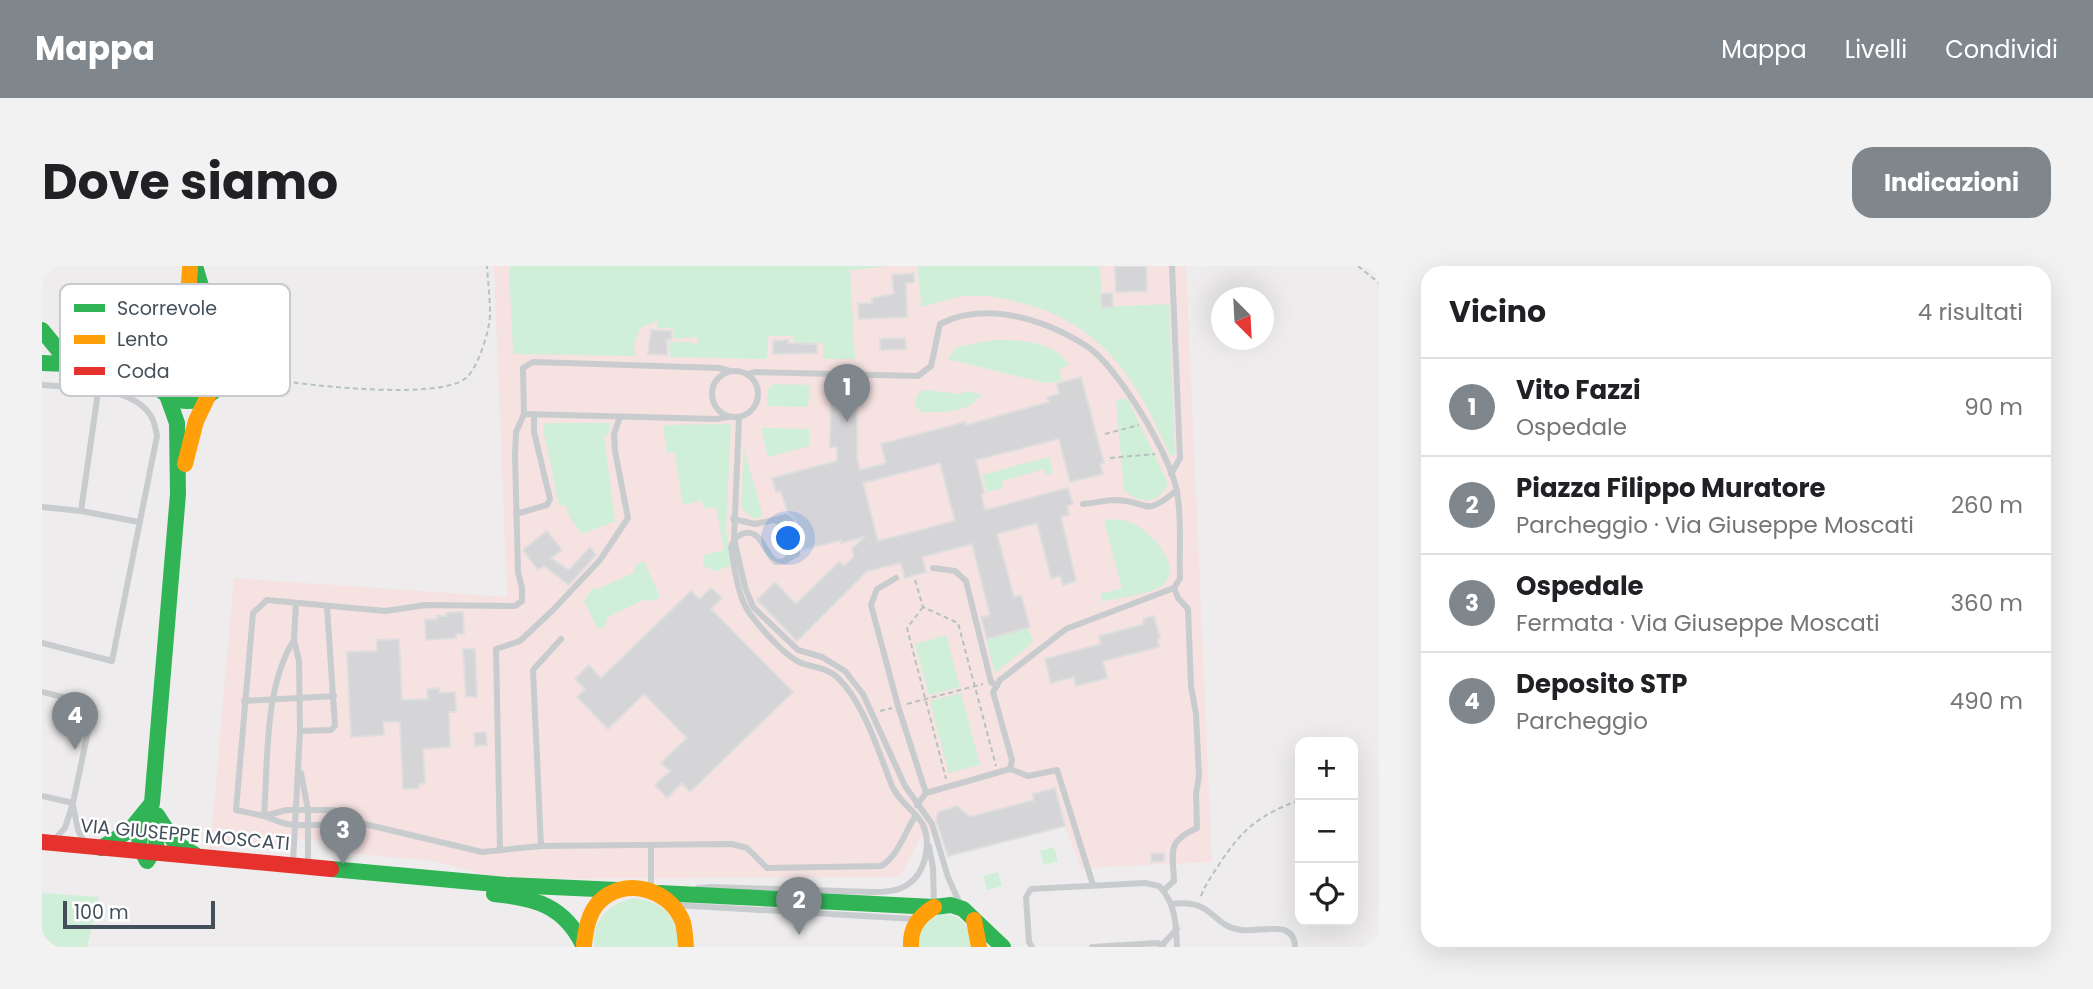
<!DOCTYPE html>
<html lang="it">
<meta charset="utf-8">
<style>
:root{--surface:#fff;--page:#f2f2f2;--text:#202124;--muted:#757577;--line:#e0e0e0;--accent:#7f878d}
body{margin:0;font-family:Poppins,sans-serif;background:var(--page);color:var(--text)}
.controls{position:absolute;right:21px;bottom:21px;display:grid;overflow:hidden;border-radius:14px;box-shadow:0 7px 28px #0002}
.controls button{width:63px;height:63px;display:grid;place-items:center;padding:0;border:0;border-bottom:2px solid var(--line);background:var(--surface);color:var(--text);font:35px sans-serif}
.compass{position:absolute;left:1169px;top:21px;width:63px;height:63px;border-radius:50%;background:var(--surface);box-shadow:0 7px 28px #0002;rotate:156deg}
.scale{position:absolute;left:21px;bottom:18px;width:152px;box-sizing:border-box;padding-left:7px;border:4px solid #43505a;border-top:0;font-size:19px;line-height:24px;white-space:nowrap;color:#43505a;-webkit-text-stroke:5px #fff;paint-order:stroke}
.you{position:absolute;left:747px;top:273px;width:24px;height:24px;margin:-18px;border:5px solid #fff;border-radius:50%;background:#1a73e8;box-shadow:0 0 0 10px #1a73e833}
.badge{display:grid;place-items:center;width:46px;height:46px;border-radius:50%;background:var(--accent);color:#fff;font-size:23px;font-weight:700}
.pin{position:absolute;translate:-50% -58px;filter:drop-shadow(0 2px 4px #0008)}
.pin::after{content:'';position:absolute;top:37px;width:24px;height:21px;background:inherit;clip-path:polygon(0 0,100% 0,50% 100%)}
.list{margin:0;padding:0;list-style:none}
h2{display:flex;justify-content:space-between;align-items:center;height:91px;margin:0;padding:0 28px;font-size:30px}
h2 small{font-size:23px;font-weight:400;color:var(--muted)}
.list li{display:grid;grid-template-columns:46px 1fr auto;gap:21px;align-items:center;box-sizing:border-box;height:98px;padding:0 28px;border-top:2px solid var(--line)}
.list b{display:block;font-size:26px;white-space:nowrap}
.list p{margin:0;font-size:23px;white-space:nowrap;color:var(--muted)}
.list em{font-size:23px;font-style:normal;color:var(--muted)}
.icon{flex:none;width:38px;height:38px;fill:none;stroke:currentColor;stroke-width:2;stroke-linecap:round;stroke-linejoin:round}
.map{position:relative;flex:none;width:1337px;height:681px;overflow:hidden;border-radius:21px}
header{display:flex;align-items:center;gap:42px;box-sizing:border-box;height:98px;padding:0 35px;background:var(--accent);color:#fff}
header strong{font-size:33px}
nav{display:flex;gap:38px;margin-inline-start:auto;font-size:24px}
.intro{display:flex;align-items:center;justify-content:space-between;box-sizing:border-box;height:168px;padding:0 42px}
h1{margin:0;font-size:49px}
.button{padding:18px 32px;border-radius:21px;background:var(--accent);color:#fff;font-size:24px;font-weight:700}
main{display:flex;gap:42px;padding:0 42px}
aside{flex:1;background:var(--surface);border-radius:21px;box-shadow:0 7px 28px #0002}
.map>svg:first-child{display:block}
.medical{fill:#f6e2e1}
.green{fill:#cfefd9}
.building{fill:#d5d4d7;stroke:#dfdedf;stroke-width:2;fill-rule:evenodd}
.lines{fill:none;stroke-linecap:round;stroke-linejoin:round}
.path{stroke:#b5c2bd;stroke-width:2;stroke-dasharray:5 3.5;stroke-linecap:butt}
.lane{stroke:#c9ccce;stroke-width:6}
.street{stroke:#c9ccce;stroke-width:12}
.fast{stroke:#30b455;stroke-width:16}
.slow{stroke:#ff9f0a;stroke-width:16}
.jam{stroke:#e5322d;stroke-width:16}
.labels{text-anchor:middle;stroke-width:5;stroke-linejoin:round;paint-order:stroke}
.street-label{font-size:19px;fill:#43505a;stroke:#fff}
.key{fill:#fff;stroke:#c7cace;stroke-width:2}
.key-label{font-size:19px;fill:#43505a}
</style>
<header>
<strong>Mappa</strong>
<nav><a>Mappa</a><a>Livelli</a><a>Condividi</a></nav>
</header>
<div class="intro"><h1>Dove siamo</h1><a class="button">Indicazioni</a></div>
<main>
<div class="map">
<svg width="1337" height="681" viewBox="0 0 1337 681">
<rect width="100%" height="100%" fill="#eeecec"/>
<path class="medical" d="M452,0H1144L1170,596L1039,602L1023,560L905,591L896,567L878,572L858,611L477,613L445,610L393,595L292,586L285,582L282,575L247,573L240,581L201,578L168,584L192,312L465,331Z"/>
<g class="green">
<path d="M467,0H849L808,4L813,93H781V77L752,76L751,70H726L725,93L628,91L627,76H649L650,78H655V71L632,73V62H616L615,55L598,62L592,78L593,90L471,88Z"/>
<path d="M875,0H1058L1060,41L1127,38L1133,189H1128C1095,115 1064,60 980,37C962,32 941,28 922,30C908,32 893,37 880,41Z"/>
<path d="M953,74C980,74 1010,75 1027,98L1017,104L1020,115L1004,117L906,93L914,81Z"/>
<path d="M731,118L768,119L766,141L725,140L726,124Z"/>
<path d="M882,124L918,128L926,125L939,129C924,148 902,146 879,146L873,140C874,132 874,128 882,124Z"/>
<path d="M1079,132L1086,134L1126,217C1118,238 1098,239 1082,224L1074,136Z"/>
<path d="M507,157H567L568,167L562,170L573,255L540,268L528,252L524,240L517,239L501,163L503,158Z"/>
<path d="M689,158L684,264L690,299L673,305L661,300L662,289L682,284L674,241L662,242L659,234L643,239L640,235L633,187H625L621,159Z"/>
<path d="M719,162L767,163V180L726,191Z"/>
<path d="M702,182L720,247L719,250L713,253L701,245L699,239Z"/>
<path d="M1007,191L1011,207L1004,209L1002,203L960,215L961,222L945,226L940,209Z"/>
<path d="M1071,253C1078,254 1085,254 1092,258C1108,266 1141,299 1122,318C1112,328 1075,332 1060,336L1058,328L1080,322L1062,255Z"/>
<path d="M602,295L618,331L610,335L603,333L566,351L563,360L556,363L542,335L552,320L554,324L591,307L594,298Z"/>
<path d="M985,362L991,374L988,379L953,407L944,373Z"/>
<path d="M904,369L918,421L887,429L873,378Z"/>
<path d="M919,427L938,499L907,507L888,435Z"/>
<path d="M1012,581L1016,595L1002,599L998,585Z"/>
<path d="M956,606L960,620L945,624L942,610Z"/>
<path d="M0,627L57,631L45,681H0Z"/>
<path d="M593,632C619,635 639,653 635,681H553C548,654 569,636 593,632Z"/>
<path d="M899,648C923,650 926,659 929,681H875C875,663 882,654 899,648Z"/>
</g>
<g class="building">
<path d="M1073,0H1104L1105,25L1074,26Z"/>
<path d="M872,7V16L864,17L865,51L817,53L816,37H830V32L852,28L850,9Z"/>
<path d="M1070,27L1071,41L1060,42L1059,28Z"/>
<path d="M609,64L630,65L629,74L625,73V89L606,88Z"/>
<path d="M863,72L864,83L838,84V73Z"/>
<path d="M746,74V77L775,78V87L731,88V75Z"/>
<path d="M1039,111L1062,197L1058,198L1061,208L1028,216L1017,173L934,194L942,227L939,228L943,244L1026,222L1031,238L1025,240L1027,249L1019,251L1034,315L1021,319L1018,310L1009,312L995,257L955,268L972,331L979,329L988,361L945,373L939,351L948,349L930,278L880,291L884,306L863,312L859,297L825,305L755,375L715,334L733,316L754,338L797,296L802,300L812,291L810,283L822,271L799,277V274L761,284V277L759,274H753L750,279L746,260L753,259L754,254L745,245L739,225L734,226L730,212L795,195V181H788L789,128L803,129L807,130V135H815V192L818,204L844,197L839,178L923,156L924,159L1007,136L1005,131L1017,128L1015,118ZM898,197L913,255L836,275L821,217Z"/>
<path d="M505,265L520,284L509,292L527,304L548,281L554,289L527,319L502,300L496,304L481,284Z"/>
<path d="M669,322L680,332L669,343L751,426L648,526L640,517L625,532L613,519L628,505L619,497L645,472L602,428L566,463L535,431L543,423L533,413L547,399L559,412L649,325L657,333Z"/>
<path d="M421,346L422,368H414V372L384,374L383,354L395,353V350H404V347Z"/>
<path d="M1112,350L1118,372L1115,373L1117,381L1061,395L1065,412L1034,420L1032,411L1009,417L1003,393L1059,378L1057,370L1102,358L1101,353Z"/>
<path d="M357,373L360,434L386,433L385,423L397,422V427L413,426L414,446H407L408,481L381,483L383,517L377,518V522L361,523L358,456H341L342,469L309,471L305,386L335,385V374Z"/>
<path d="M421,383H433L435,431H424Z"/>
<path d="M444,466L445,479L433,480L432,467Z"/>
<path d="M1013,522L1023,560L906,590L894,554L896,546L915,540L928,551L992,534L991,528Z"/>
<path d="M1122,587V595L1109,596V588Z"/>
</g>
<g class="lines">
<g class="path">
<path d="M1316,0L1337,17"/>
<path d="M235,114C269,120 399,134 424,112C436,102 448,64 448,48C448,32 446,16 445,0"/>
<path d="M1063,168L1097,159"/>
<path d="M1068,192L1113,188"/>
<path d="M873,314L881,341L916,357L954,500"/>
<path d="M881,341L865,362L904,513"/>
<path d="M865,438L941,418"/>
<path d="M838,445L850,442"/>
<path d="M1311,500L1314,495"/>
<path d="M1159,630C1163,619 1171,608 1178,597C1201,562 1219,548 1258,534"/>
</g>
<g class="lane">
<circle cx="693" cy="128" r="23"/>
<path d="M705,108L714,106L876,110L889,100L898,58C944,34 1005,54 1046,81C1076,101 1129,190 1135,226C1140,253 1137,284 1138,312L1132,322L1024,363L958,414L951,426L970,494L968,503L884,527L875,539"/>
<path d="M0,119C33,122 95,119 111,154C113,159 114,165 115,170L70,395L0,377"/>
<path d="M482,148L674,153L686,151"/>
<path d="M697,151L692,273L703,321L711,341L756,384L780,391L803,405L821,428L863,520L890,558L906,611L918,638"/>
<path d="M1129,208L1138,192L1130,0"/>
<path d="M1041,238C1052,237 1064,234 1074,234C1109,235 1100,253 1135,224"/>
<path d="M0,241L39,245L97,256"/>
<path d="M39,245L60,98"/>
<path d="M474,248L505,239L508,233L492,166V149"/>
<path d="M732,254L744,251L749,255"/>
<path d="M744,294L755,288L756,279"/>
<path d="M891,302L913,305L924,315L949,416L955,420"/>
<path d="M854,312L835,323L829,339L856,440L884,527"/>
<path d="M519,373L491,404L499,580L690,578L705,582L725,602L839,600C856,591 863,565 874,549"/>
<path d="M252,374L254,337"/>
<path d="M0,426L33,434L49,451L31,537L0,530"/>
<path d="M202,435L292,430"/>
<path d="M258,465L289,464L293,460L285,341"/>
<path d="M968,503L986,510L1015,504L1051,619"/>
<path d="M259,507L266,544V600"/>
<path d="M31,539L36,564L43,578"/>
<path d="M11,575L23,562L31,537"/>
<path d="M499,580L440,586L314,556L291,544H245L222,550L194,544L211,347L225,334L343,345L384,339L473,340L480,335V322L476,306L473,189L474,166L482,148L481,102L491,96L677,102L688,105"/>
<path d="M887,580L891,602L892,639"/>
<path d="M458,584L454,383L478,375L511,344L558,294L586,252L573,185L572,168L578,151"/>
<path d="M251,597L258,465L257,395L252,374C222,421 226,495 222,550C229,552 236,556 244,558C265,561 290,558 312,556"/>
<path d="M609,622V579"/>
<path d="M656,622L670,621L829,626C841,626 854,626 865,619C884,607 890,576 880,557C871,543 857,536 850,520C837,487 822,437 796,412C785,401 770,402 757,396C742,389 718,361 708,348C695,330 693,303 689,282C691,275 693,271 700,268C719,261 722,287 734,296L743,295L747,291L740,258L732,254L713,258L691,253"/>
<path d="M1122,624L1132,615C1131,585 1124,576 1155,562L1154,528L1157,510L1154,448L1149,420L1146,343L1136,332L1132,322"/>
<path d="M1129,638C1173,632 1168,660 1199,664C1219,667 1252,652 1253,681"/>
<path d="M633,639L873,653"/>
<path d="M1120,679L1135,663"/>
<path d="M990,681L987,676L984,631L989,623L1103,617L1117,620C1134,637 1134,659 1135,681"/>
<path d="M1050,681L1116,677L1121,681"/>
</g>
<g class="street">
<path d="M184,86L223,112"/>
<path d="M179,118L201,112H223"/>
</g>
<g class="fast">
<path d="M153,0L173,67"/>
<circle cx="146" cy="96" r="39"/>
<path d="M0,64L17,85L42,99"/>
<path d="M0,97C41,99 76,98 112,78"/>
<path d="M63,99L93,108L116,122"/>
<path d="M115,549L133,577L152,588"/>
<path d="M100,554L97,579L105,595L114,581L116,551"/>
<path d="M59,582L88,564L110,537L136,228L135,157L125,129"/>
<path d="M289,603L464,619L576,624"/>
<path d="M617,627L892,641L909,639L921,643L961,681"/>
<path d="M452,628C494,632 523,640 542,681"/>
</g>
<g class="slow">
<path d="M126,63L146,31L148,2"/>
<path d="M143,198L154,155L166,130"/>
<path d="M932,654L937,681"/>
<path d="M542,678C544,663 546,649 556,637C581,610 626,622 640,654C643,661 643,672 644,681"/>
<path d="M869,681C868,662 876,651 892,641"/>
</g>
<path class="jam" d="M0,576L289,603"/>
</g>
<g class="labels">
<g class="street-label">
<text transform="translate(143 568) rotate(5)" y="7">VIA GIUSEPPE MOSCATI</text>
</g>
</g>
<rect x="18" y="18" width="230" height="112" rx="10" class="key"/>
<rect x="32" y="38" width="31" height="8" fill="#30b455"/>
<rect x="32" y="69" width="31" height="9" fill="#ff9f0a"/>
<rect x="32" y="101" width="31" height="8" fill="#e5322d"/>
<g class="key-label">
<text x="75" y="49">Scorrevole</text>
<text x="75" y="80">Lento</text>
<text x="75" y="112">Coda</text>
</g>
</svg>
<div class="controls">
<button>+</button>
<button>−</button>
<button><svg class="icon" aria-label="locate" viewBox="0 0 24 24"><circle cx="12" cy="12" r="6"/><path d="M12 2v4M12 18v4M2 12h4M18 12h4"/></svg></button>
</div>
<svg class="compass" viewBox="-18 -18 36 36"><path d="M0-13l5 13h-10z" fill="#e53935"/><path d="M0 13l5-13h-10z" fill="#757577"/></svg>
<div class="scale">100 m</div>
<div class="you"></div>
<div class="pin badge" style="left:805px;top:156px">1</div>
<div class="pin badge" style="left:757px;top:669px">2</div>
<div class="pin badge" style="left:301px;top:599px">3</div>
<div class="pin badge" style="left:33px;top:484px">4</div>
</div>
<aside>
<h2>Vicino<small>4 risultati</small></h2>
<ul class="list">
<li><span class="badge">1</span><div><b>Vito Fazzi</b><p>Ospedale</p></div><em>90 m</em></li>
<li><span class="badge">2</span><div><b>Piazza Filippo Muratore</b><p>Parcheggio · Via Giuseppe Moscati</p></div><em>260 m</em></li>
<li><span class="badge">3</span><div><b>Ospedale</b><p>Fermata · Via Giuseppe Moscati</p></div><em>360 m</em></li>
<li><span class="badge">4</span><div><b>Deposito STP</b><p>Parcheggio</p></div><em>490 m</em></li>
</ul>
</aside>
</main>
